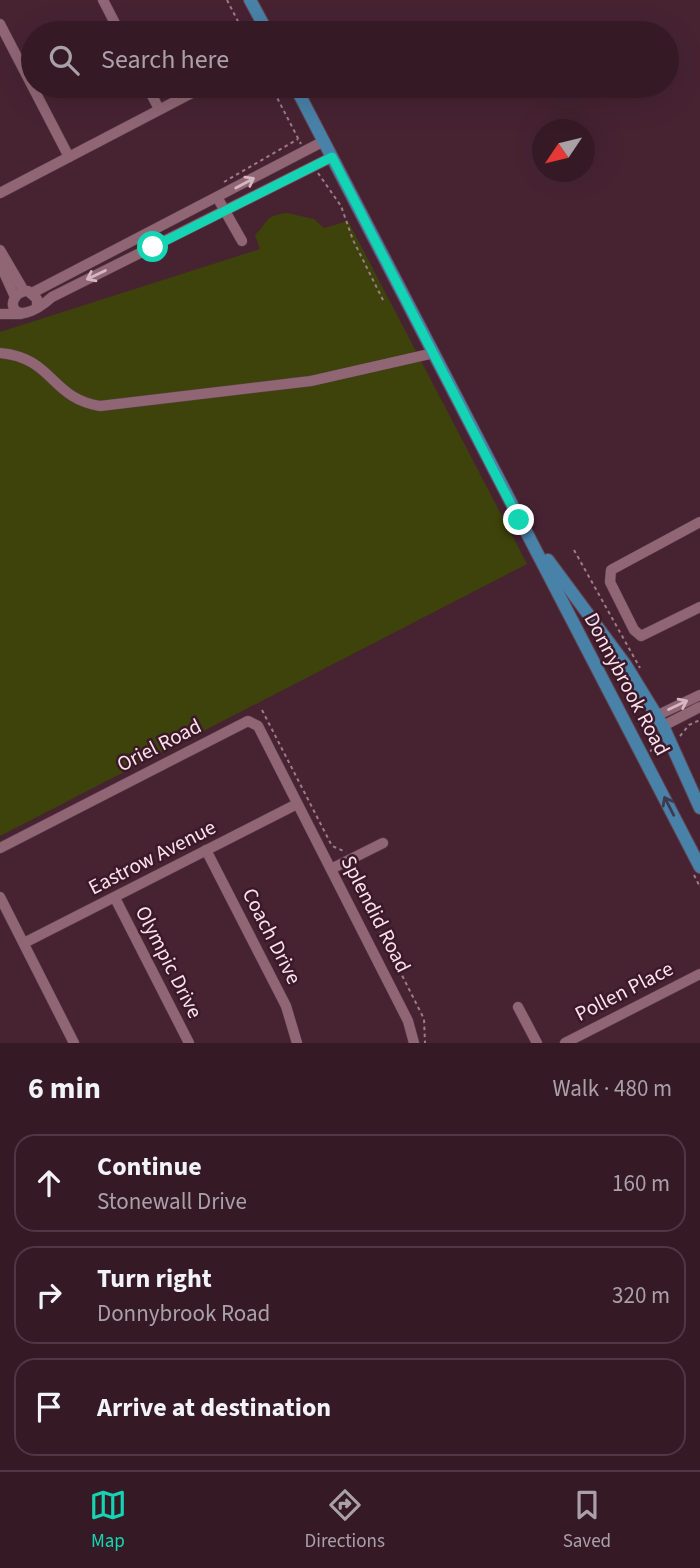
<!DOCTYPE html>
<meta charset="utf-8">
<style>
:root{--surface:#351a26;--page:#402732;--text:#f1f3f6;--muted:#aaa1a7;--line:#4f3843;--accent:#14d5b3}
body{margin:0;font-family:"Source Sans 3",sans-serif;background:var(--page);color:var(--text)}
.compass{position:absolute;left:532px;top:119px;width:63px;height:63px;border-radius:50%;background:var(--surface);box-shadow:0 7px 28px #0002;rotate:235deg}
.stop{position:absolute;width:21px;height:21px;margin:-16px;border:5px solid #14d5b3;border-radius:50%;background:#fff}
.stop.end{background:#14d5b3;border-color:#fff;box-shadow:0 2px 7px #0008}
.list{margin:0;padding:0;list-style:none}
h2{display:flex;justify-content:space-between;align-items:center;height:91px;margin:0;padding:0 28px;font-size:30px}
h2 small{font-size:23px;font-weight:400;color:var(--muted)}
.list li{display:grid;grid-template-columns:46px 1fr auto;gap:21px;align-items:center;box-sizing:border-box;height:98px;margin:0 14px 14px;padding:0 14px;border:2px solid var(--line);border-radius:21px}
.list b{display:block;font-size:26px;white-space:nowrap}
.list p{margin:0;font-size:23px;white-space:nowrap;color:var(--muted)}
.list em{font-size:23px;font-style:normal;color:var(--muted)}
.icon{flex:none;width:38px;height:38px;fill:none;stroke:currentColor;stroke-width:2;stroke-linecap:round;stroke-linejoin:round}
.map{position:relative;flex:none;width:700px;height:1043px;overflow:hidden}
.search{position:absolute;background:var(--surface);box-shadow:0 7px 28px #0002;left:21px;right:21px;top:21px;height:77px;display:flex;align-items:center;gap:18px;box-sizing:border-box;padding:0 24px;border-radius:38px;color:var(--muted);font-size:26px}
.sheet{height:427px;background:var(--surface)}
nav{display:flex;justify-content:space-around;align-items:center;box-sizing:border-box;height:98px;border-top:2px solid var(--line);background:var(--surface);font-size:19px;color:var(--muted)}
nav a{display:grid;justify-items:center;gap:4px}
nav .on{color:var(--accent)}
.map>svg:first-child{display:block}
.green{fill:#3d430a}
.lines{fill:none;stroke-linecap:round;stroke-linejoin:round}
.minor-casing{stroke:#624350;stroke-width:11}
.major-casing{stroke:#624350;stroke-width:14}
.path{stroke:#9b7c88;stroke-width:2;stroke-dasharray:3.5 3.5;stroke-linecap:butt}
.minor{stroke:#906675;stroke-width:10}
.major{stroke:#4982a9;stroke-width:12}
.oneway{stroke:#d6b7c1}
.oneway2{stroke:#40384f}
.route{stroke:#14d5b3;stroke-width:9}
.labels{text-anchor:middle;stroke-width:5;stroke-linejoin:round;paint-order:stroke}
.street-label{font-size:21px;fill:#fbe2ea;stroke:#3c1928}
</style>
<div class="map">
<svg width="700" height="1043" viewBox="0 0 700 1043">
<rect width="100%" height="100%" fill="#472332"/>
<path class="green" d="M287,213L314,219L324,228L348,221L527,564L0,836V332L260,249L255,235C269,222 263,216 287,213Z"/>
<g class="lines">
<g class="minor-casing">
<g id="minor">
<path d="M103,0L120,33"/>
<path d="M0,24L69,157"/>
<path d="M147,86L159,109"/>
<path d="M0,193L205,86"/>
<path d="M217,197L242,241"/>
<path d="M0,250L24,291"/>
<path d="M0,264L15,297"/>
<path d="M32,293L324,141"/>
<path d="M37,307V299L28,291C3,291 8,336 52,297L332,157"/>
<path d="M0,314H21"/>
<path d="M0,353C54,358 50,398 100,406L311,381L434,353"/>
<path d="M700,522L611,570L610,582L634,630L641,636L700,607"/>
<path d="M656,716L700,695"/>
<path d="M663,726L700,707"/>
<path d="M0,848L248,721L258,726L408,1021L414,1043"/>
<path d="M206,850L286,1006L297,1043"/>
<path d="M331,869L383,843"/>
<path d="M0,897L74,1043"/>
<path d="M115,898L189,1043"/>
<path d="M24,943L297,804"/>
<path d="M518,1007L537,1043"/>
<path d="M565,1043L700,974"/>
</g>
</g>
<g class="major-casing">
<g id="major">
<path d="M250,0L268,33"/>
<path d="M295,86L700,867"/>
<path d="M548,560L625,664L663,726L700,808"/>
</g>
</g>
<g class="path">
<path d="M227,0L244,33"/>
<path d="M271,86L301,144"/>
<path d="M318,173L341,206L353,240L384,302"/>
<path d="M224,182L298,139"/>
<path d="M574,550L640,668"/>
<path d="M262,710L332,846L346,852"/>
<path d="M680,736L689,725L700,720"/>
<path d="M650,751L661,746"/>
<path d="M354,869L352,876L424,1019L425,1043"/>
<path d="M694,875L700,887"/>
</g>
<use href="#minor" class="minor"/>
<use href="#major" class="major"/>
</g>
<defs><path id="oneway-shaft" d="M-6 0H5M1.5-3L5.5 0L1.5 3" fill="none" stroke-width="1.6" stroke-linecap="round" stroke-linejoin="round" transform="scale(1.75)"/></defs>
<g class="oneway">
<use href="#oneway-shaft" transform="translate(245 183) rotate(-28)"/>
<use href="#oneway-shaft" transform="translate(96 275) rotate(154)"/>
<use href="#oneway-shaft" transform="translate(678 705) rotate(-26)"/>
</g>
<use class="oneway2" href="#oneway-shaft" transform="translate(669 806) rotate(-117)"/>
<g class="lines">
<path class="route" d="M153,247L332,157L519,520"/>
</g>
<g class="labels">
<g class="street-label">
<text transform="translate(627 684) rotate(62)" y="7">Donnybrook Road</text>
<text transform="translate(159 745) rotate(-27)" y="7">Oriel Road</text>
<text transform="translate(152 857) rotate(-27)" y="7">Eastrow Avenue</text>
<text transform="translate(376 914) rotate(63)" y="7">Splendid Road</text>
<text transform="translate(272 936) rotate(63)" y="7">Coach Drive</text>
<text transform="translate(169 962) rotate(63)" y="7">Olympic Drive</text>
<text transform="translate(624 991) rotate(-27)" y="7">Pollen Place</text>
</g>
</g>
</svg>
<svg class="compass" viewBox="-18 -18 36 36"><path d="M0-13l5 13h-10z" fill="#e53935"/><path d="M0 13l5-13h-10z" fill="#aaa1a7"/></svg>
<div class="stop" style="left:153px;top:247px"></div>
<div class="stop end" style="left:519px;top:520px"></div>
<div class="search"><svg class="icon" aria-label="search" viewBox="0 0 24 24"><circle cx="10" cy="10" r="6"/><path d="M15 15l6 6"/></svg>Search here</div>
</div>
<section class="sheet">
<h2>6 min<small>Walk · 480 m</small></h2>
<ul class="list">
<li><svg class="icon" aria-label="ahead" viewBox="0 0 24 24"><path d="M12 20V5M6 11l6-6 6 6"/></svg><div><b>Continue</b><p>Stonewall Drive</p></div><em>160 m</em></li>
<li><svg class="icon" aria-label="right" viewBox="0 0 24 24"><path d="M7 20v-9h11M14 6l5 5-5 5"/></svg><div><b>Turn right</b><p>Donnybrook Road</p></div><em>320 m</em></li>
<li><svg class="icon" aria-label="arrive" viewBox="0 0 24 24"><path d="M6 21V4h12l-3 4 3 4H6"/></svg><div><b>Arrive at destination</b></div></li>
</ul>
</section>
<nav>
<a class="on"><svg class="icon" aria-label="map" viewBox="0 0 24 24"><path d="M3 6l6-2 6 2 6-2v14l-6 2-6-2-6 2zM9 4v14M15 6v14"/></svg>Map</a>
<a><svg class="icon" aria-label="directions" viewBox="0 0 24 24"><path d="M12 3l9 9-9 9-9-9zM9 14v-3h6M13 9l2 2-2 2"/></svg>Directions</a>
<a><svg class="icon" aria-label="saved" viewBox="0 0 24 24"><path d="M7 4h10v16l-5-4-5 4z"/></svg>Saved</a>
</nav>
